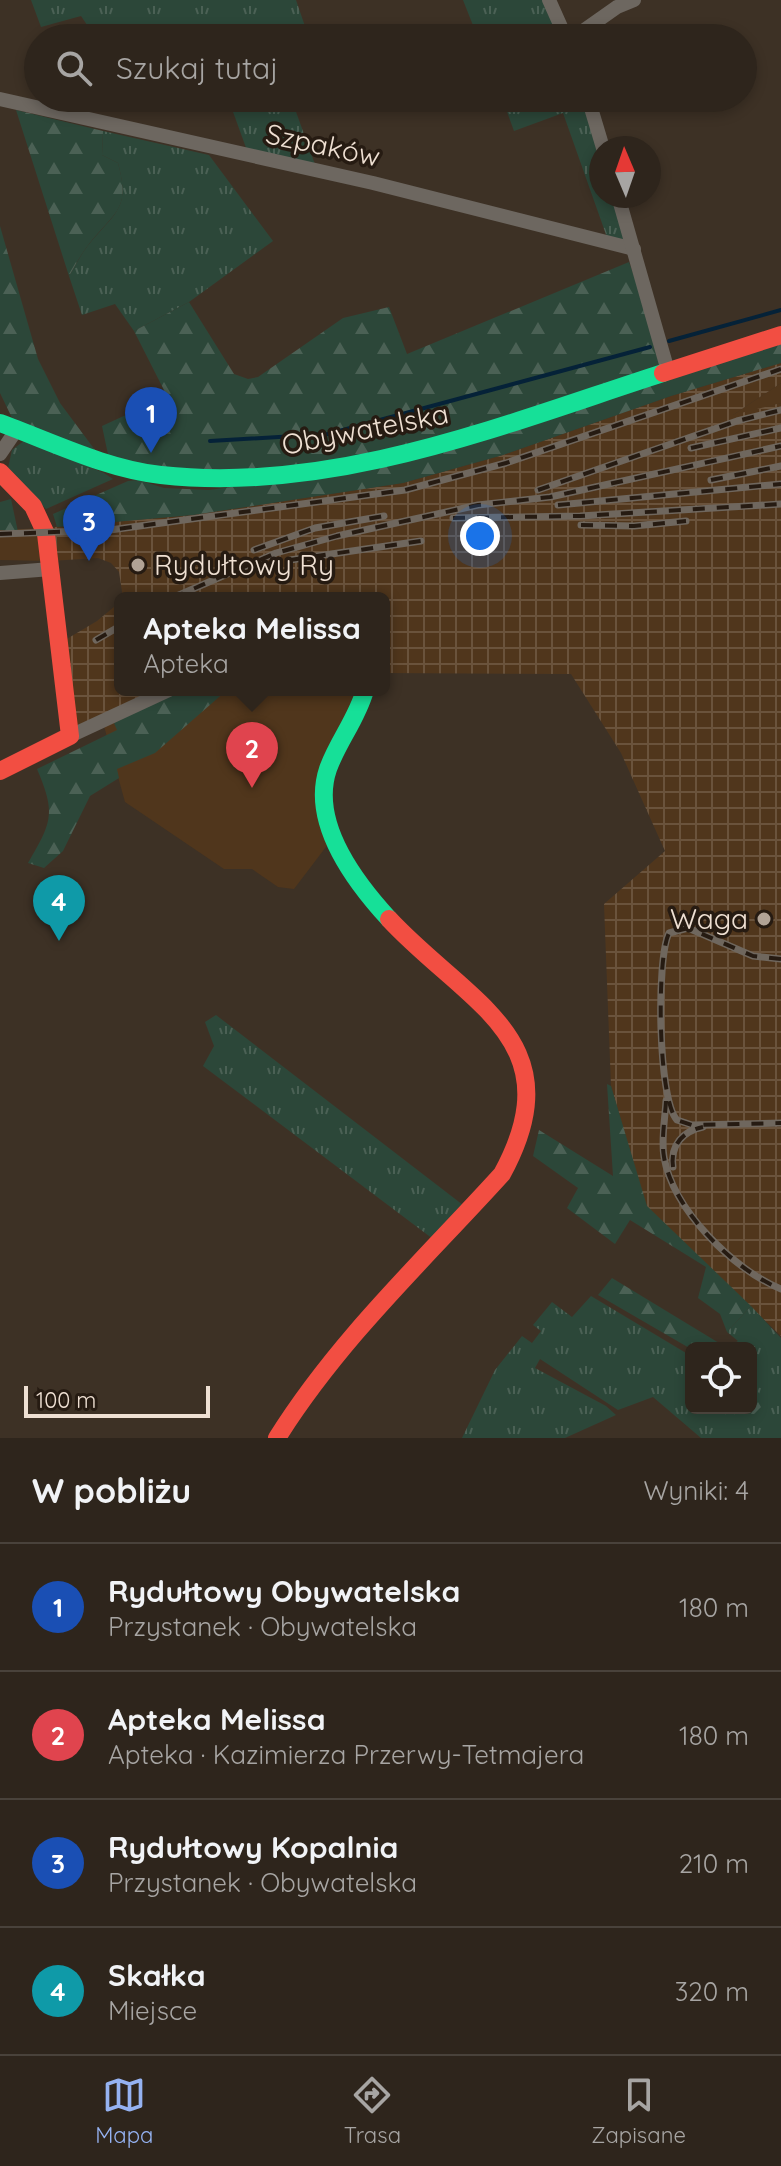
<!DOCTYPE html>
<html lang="pl">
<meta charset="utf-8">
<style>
:root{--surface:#2e251c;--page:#3a3129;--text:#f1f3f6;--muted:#a7a5a3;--line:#49423b;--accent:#95b2f1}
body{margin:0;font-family:Quicksand,sans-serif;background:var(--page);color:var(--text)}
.controls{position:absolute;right:24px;bottom:24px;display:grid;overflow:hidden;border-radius:12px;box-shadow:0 4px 12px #0003}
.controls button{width:72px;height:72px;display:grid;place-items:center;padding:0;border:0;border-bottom:2px solid var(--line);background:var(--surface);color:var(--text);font:40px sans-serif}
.compass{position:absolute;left:589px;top:136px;width:72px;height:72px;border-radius:50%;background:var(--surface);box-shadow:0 4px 12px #0003;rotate:358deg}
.scale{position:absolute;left:24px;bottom:20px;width:186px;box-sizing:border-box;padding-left:8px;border:4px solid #efe0d3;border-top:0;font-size:22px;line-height:28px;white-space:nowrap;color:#efe0d3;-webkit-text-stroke:6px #261b12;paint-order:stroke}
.you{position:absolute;left:480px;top:536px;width:28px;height:28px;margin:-20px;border:6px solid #fff;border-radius:50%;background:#1a73e8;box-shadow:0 0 0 12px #1a73e833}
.badge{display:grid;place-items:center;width:52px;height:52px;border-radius:50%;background:var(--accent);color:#fff;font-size:26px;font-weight:700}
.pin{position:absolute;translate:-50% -66px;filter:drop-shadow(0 2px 4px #0008)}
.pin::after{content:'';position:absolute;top:42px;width:28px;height:24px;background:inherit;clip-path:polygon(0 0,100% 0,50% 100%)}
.popup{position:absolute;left:114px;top:592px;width:276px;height:104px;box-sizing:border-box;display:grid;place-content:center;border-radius:12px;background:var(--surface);filter:drop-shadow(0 2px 6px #0005);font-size:26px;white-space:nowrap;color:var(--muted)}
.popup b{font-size:30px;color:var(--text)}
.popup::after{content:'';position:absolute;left:50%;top:100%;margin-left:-16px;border:16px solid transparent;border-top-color:var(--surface)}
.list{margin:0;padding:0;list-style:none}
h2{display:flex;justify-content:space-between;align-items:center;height:104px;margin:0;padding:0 32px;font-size:34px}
h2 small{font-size:26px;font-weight:400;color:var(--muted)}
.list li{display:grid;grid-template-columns:52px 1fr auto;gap:24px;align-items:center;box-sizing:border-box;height:128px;padding:0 32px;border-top:2px solid var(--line)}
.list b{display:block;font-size:30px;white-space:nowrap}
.list p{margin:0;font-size:26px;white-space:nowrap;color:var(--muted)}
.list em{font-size:26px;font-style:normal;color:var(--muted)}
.icon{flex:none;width:44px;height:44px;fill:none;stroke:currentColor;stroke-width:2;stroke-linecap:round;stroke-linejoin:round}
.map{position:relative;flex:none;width:781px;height:1438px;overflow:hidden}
.search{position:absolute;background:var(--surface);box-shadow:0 4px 12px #0003;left:24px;right:24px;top:24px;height:88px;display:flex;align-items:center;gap:20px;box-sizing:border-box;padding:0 28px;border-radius:44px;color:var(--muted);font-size:30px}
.sheet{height:616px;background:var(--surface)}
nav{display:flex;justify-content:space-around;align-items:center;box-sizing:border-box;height:112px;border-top:2px solid var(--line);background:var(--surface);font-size:22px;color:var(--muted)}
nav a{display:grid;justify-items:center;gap:4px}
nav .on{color:var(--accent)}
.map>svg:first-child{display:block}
.built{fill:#50361c}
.industrial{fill:url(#industrial-grid)}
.grass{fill:url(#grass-tufts)}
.forest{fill:url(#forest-firs)}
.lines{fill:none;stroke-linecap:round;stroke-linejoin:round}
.stream{stroke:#052238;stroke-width:4}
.street{stroke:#6d6760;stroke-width:14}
.fast{stroke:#16e098;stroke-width:18}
.jam{stroke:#f24e42;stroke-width:18}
.rail-casing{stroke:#6f675e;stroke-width:7}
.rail{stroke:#261b12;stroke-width:4;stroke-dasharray:12;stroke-linecap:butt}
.poi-dot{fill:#b1a396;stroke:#261b12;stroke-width:3}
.labels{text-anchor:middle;stroke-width:7;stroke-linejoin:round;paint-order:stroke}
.street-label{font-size:28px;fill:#efe0d3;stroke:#261b12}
.poi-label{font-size:28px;fill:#efe0d3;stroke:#261b12;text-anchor:start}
</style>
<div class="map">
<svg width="781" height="1438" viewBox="0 0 781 1438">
<defs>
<pattern id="industrial-grid" width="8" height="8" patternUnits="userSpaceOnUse" patternTransform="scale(2)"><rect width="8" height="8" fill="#50361c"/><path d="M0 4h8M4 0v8" fill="none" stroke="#6a533c"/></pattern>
<pattern id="grass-tufts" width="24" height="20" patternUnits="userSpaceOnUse" patternTransform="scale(2)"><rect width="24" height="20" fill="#2c4739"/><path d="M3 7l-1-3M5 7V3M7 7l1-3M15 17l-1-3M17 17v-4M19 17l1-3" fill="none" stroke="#4b6155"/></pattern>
<pattern id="forest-firs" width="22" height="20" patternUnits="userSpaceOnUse" patternTransform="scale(2)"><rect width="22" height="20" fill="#2c4739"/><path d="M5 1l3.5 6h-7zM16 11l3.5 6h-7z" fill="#4b6155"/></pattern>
</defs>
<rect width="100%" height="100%" fill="#3d3125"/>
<g class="built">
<path d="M781,383V403L730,417Z"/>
<path d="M44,528L50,561L0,560V530Z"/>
<path d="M169,690H365L325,770L332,839L294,889L278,887L252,869H224L125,802L104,726Z"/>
</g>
<g class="industrial">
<path d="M781,363V383L733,415L781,403V1336L646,1206L611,1086L604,904L665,851L621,753L571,674L384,673V598H123L119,572L111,563L98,558L50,561L44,528L193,515L403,483L503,455L671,396Z"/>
<path d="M120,602V690H169L70,736L60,643L97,621Z"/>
</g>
<g class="grass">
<path d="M31,0H296L309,38H96L81,16L41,27Z"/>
<path d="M463,0H549L566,38H478Z"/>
<path d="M228,98H291L317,170L249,156Z"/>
<path d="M502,98H588L601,148V196H618L634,249L609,243L563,113L514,131Z"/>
<path d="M103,131L209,155L273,241L189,302L134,331L115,304L82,315L69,276C76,265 82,252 90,243C117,211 130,208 118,163L102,155Z"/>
<path d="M25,440L104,473L113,479L46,509L8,468L12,450Z"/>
<path d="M216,1015L463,1205L433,1239L203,1066L214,1046L205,1022Z"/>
<path d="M591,1296L691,1356V1408H751V1348H726L738,1341L727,1332L751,1306L781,1338V1438H701L653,1397L618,1410L540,1359L535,1368L606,1406L616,1415L565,1438H462L495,1370L522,1336L532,1343L541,1331L533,1325L552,1302L572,1317Z"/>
</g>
<g class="forest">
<path d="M16,110L103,131L102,155L118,163C131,210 115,211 89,244C81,254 75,266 69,276Z"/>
<path d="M0,226L38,359L60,403L95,450L14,422L0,393Z"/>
<path d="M629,262L668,371L474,436L222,479L110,464L102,426L167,396L134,331L189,302L234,374L248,379L258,377L343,318L389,307L407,354Z"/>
<path d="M781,340V363L671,396L503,455L403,483L193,515L57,527L53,514L128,481L138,480L164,488L209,490L344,471Z"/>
<path d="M11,499L18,532L0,530V502Z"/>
<path d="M181,690H227L155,753L117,769L119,778L90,796L63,851L44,868L28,863C52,822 56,813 37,769L117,730L114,723Z"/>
<path d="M607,1084L611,1086L647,1206L751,1306L727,1332L720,1314L698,1298L706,1267L630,1220L615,1244L567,1208L578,1188L533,1156L539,1130L613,1176Z"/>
<path d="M612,1278L719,1343L723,1348L691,1349L598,1295Z"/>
<path d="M751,1383L766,1402L750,1418L742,1408H751Z"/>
</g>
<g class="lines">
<g class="stream">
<path d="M669,341L781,310"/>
<path d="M210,441L328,434L650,347"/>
</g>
<g class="street">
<path d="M549,0L566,38"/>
<path d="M573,38L617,7L634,0"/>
<path d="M588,98L603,148"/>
<path d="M0,99L373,183L634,249"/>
<path d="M618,196L668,371"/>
<path d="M0,454L17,429"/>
<path d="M0,573L51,569"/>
<path d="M70,736L169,690"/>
</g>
<g class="fast">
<path d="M0,423C52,442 106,469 161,475C334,494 502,425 663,373"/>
<path d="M365,690C357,719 338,741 328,769C310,822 355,882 389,919"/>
</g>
<g class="jam">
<path d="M663,373L781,335"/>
<path d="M0,472L33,506L46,534L70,736L0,771"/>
<path d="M277,1438C339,1339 424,1260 502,1174C575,1040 468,1004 389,919"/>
</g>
<g class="rail-casing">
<g id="rail">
<path d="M691,448L781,428"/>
<path d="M711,480L781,466"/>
<path d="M538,490L737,421L781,410"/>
<path d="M558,505L781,484"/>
<path d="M453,518L580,516L781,504"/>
<path d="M581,525L634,526L686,521"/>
<path d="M0,534L110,530L405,490L506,463L781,369"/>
<path d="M254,550L315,528L384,516"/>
<path d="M290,560L421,541"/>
<path d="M172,598L276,553L337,536L478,505L550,497L781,446"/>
<path d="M96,640L120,626"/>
<path d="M781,959L753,956L688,928L669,933C656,959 658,1100 677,1120L692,1125L781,1123"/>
<path d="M666,1101C665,1119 661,1140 664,1157C673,1210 734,1270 781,1289"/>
<path d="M673,1167C670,1145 683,1131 703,1127"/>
</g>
</g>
<use href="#rail" class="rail"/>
</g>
<g class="poi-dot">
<circle cx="138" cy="565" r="8"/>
<circle cx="764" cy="919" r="8"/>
</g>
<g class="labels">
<g class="street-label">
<text transform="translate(323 145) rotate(12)" y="10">Szpaków</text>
<text transform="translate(365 429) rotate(-11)" y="10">Obywatelska</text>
</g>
<g class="poi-label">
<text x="154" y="575">Rydułtowy Ry</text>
<text x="748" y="929" text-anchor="end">Waga</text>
</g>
</g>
</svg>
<div class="controls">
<button><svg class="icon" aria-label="locate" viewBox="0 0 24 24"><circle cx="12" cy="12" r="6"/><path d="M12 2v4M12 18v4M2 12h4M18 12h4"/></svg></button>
</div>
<svg class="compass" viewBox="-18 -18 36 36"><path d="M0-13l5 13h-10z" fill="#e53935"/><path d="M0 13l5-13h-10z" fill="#a7a5a3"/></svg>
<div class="scale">100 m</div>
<div class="you"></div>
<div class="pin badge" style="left:151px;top:453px;background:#1a4fb4">1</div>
<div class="pin badge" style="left:252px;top:788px;background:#e0444e">2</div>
<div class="popup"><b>Apteka Melissa</b>Apteka</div>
<div class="pin badge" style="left:89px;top:561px;background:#1a4fb4">3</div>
<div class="pin badge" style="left:59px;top:941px;background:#0f9aa8">4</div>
<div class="search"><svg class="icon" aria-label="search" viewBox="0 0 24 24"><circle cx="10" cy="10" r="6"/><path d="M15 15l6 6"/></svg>Szukaj tutaj</div>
</div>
<section class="sheet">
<h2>W pobliżu<small>Wyniki: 4</small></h2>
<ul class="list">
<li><span class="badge" style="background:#1a4fb4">1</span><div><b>Rydułtowy Obywatelska</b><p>Przystanek · Obywatelska</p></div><em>180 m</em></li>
<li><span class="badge" style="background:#e0444e">2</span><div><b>Apteka Melissa</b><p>Apteka · Kazimierza Przerwy-Tetmajera</p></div><em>180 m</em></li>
<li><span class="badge" style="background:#1a4fb4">3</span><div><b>Rydułtowy Kopalnia</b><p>Przystanek · Obywatelska</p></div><em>210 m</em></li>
<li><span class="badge" style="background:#0f9aa8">4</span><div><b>Skałka</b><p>Miejsce</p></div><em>320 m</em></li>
</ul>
</section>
<nav>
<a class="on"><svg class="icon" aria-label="map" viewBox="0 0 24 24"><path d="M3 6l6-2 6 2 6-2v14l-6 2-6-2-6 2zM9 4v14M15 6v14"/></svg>Mapa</a>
<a><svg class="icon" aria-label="directions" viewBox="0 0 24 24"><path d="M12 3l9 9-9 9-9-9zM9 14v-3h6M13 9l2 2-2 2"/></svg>Trasa</a>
<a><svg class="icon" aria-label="saved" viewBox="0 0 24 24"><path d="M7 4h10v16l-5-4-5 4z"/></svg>Zapisane</a>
</nav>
